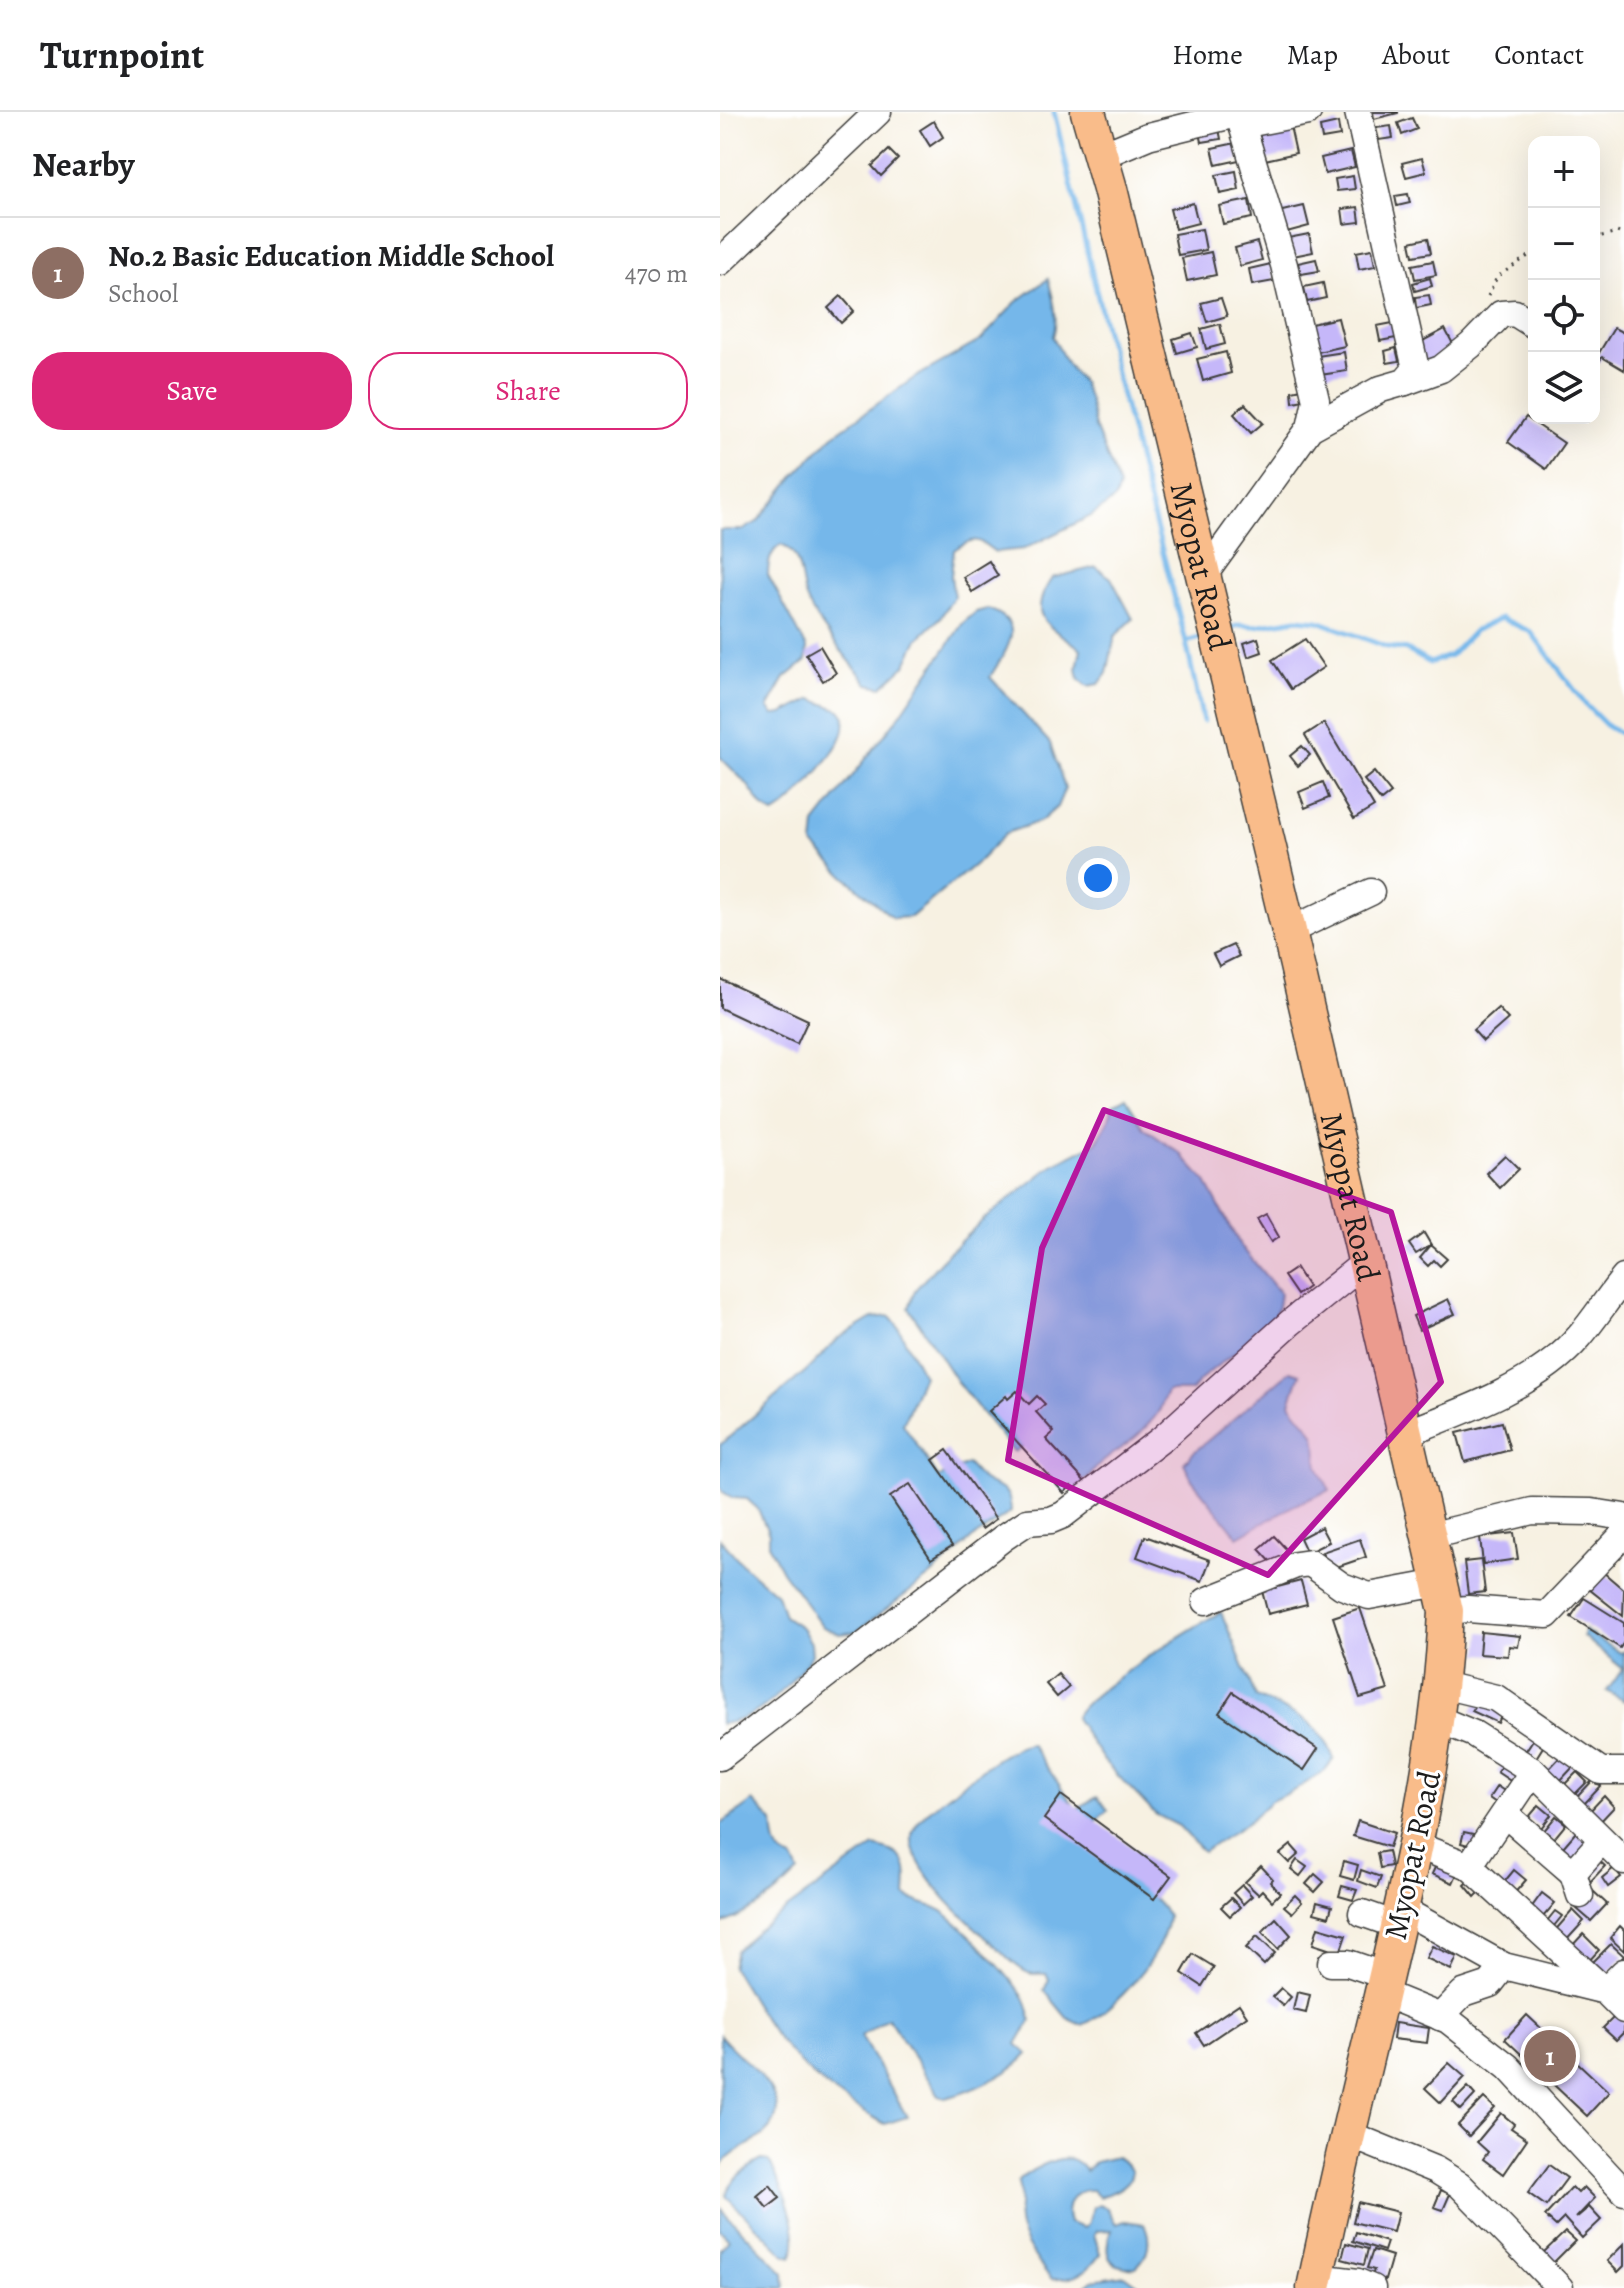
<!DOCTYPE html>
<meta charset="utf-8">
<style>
:root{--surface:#fff;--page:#f6f6f6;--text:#202124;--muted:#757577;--line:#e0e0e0;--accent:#db2777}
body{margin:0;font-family:Alegreya,serif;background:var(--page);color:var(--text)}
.controls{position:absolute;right:24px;top:24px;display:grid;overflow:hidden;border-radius:16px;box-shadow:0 8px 32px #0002}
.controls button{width:72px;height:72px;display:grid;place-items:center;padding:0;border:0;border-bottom:2px solid var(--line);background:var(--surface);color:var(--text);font:40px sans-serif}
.you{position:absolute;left:378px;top:766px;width:28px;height:28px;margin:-20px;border:6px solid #fff;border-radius:50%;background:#1a73e8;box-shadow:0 0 0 12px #1a73e833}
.badge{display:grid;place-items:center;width:52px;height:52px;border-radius:50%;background:var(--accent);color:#fff;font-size:26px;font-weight:700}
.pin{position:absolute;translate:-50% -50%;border:4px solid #fff;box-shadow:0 2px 8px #0006}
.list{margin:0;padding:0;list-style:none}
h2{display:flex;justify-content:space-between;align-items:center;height:104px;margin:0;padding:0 32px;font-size:34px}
h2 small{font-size:26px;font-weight:400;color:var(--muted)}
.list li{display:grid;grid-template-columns:52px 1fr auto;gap:24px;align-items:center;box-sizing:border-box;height:112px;padding:0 32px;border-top:2px solid var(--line)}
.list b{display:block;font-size:30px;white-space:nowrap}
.list p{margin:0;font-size:26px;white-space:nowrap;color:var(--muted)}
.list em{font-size:26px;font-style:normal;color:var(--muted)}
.actions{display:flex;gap:16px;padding:24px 32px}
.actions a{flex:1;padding:18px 0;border:2px solid var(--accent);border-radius:32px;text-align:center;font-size:28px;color:var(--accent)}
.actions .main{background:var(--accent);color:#fff}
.icon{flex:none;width:44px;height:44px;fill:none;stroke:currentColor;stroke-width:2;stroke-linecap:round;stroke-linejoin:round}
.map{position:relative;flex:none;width:904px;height:2176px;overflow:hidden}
header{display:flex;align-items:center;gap:48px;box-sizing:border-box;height:112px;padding:0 40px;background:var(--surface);border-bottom:2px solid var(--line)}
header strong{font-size:38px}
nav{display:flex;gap:44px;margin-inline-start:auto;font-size:28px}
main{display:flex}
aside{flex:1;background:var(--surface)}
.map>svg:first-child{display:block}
.water{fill:#75b7ea;stroke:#486a83;stroke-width:2}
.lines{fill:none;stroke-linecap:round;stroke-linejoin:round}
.stream{stroke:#75b7ea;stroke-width:5}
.building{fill:#c5b7f9}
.minor-casing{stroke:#3d3c3a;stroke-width:29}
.major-casing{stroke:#3d3c3a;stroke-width:37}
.path{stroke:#3d3c3a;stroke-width:3;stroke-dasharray:2 6;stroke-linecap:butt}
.minor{stroke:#fff;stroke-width:26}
.major{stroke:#f9bc8a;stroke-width:34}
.marked{fill:#b5179e;fill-opacity:0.2;stroke:#b5179e;stroke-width:6;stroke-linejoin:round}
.labels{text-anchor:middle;stroke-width:6;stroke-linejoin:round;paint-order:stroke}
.street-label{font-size:32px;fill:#1c1c1c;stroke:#fff}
</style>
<header>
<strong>Turnpoint</strong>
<nav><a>Home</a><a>Map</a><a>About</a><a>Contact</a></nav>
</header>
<main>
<aside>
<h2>Nearby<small></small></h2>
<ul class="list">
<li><span class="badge" style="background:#8d6e63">1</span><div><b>No.2 Basic Education Middle School</b><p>School</p></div><em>470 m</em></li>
</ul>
<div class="actions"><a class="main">Save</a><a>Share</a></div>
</aside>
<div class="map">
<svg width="904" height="2176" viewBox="0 0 904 2176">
<rect width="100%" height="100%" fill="#fff"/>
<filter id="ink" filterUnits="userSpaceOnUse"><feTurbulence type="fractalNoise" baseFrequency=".0125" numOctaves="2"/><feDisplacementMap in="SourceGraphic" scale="16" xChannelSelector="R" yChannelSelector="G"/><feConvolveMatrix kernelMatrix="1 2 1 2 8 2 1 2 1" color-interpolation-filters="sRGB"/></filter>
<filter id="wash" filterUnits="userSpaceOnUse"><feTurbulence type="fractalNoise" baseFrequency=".006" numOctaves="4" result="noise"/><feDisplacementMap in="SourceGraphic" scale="32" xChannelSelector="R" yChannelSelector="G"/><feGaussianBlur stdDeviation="1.8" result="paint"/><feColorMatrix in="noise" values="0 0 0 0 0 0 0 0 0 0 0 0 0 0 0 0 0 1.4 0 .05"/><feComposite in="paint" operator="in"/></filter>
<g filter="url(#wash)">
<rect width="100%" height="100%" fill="#f7f1e2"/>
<g class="water">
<path d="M328,167C333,186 339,206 333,225L347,252L362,270L369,287L375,315L399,374L395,387L371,404L304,437L275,440C257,426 254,424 234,438L231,464L234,485L220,506L198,527L185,554L162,575L148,572C130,548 96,512 86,486C79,468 83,441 61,433C50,439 48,451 48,463L87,536L86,549L65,566L48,596L54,603L62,602L92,587L120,598L125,605C124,611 125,619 122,624C113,644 73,693 54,702L43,695L27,672L0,645V418H23L37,410L77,361L112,324L194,266L261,228L296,190Z"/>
<path d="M376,455L391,466L413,507L395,524L387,561L379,572L368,574L359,567L357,556L361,537C329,513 304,507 332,466Z"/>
<path d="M267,497C311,510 284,541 270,565L330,631L345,676L337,695L321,709L286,721L260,748L191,805L173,806L124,764L93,733L95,712L180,603L243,511L256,500Z"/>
<path d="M406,987L424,1016L461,1042L486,1070L520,1133L560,1181C559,1186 559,1195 556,1200C542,1230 492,1250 471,1279H448C443,1286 443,1290 440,1297C436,1305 426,1315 419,1322C407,1334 374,1352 370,1365L356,1372L315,1326L294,1340L237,1270L189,1196L195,1178L228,1141L263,1108L334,1052L376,1031L388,1010L393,994Z"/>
<path d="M169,1204L177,1213L203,1263L183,1312L219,1366L247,1352C252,1357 257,1364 262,1367C278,1379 290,1371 291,1400L253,1426L210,1464L136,1520L120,1522L103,1515L62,1459L49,1434V1422L38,1397L27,1387L13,1386L3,1380L0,1374V1333L87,1258L118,1227L153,1206Z"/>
<path d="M570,1259L580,1262L570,1291C576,1301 590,1314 594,1322C598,1332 596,1338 597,1348C598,1359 605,1369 610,1378L575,1393L518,1425L472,1368L464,1351L473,1341Z"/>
<path d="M0,1427L24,1454L57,1482L64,1504L82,1516L91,1531L92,1543C68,1575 41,1608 0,1612Z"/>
<path d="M501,1500L536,1585C571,1602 600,1606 614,1647L605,1658L577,1677L551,1689L527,1711L483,1740L459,1714L435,1702L384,1649L355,1606C362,1583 475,1514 501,1500Z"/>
<path d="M864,1518L901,1541L904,1539V1589L887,1579L903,1557L863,1524Z"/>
<path d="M311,1632L356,1697L377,1685L388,1698L371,1713L448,1803C448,1837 394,1901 362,1913L347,1906L324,1878L329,1867L326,1862C320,1861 313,1863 309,1861C298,1857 288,1846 280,1838C255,1816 188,1759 192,1723C194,1705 234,1680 248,1668C262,1657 294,1633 311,1632Z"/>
<path d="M33,1689L53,1710C55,1729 53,1741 73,1747L79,1760C57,1783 29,1801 0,1813V1713Z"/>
<path d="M154,1734C188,1741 188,1752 186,1784C198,1793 212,1791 225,1801C245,1815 288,1863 303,1884C308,1891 309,1900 311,1908L297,1932L308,1942C293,1960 249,1981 225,1986L219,1983L168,1906L141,1924L187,2005L165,2012C126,1991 87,1963 59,1928C41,1905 27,1879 12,1855L16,1838L39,1817Z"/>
<path d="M0,1923C23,1952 88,1990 39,2026C25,2036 10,2041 0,2055Z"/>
<path d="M396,2045C430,2063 400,2079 379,2085L372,2078C353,2077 343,2094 349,2111L364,2116L368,2113L373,2095L379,2092L387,2096L396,2112L405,2109L424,2112C432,2127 429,2144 416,2155C387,2157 383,2142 391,2118L377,2119L374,2122L380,2142C369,2160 353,2169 332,2167C321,2156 300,2125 299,2110C297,2096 302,2085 298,2071C304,2060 337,2044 350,2047C357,2048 361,2054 366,2059L375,2050Z"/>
<path d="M42,2048L49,2049C60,2070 85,2123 71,2145L65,2143L6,2084C9,2068 28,2055 42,2048Z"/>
<path d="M1,2097L64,2161L65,2176H0V2137L9,2127L0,2118Z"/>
<path d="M405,2163L423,2176H362L372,2168Z"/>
</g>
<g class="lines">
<g class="stream">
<path d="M334,0L395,257L466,530L483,609"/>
<path d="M508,517L519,513L535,514L577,507L598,509L667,535L687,538L710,551L731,543L754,519L781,506L811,520L865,592L888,615L904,623"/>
<path d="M466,530L487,524"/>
</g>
</g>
<g id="blocks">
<g class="building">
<path d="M653,0H678V1L654,7Z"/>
<path d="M692,6L697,17L682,23L678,11Z"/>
<path d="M214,9L223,25L210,34L200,18Z"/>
<path d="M618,11L620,24L602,27L600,15Z"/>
<path d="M498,12L501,27L482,30L479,16Z"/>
<path d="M570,14L576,41L545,48L539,21Z"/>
<path d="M671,14L673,26L659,28L656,16Z"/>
<path d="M516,31L519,48L496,53L492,36Z"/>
<path d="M169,38L178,47L161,64L152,54Z"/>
<path d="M631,39L635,55L605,62L601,46Z"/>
<path d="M702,46L706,60L686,65L682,51Z"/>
<path d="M516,59L519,78L500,82L496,63Z"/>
<path d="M633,64L635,77L617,79L615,67Z"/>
<path d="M688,82L690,91L677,94L675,84Z"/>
<path d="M529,88L532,106L503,112L499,94Z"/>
<path d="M473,91L478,111L455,117L450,97Z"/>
<path d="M584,94L589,114L563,121L558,100Z"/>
<path d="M638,95L640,110L624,112L622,97Z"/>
<path d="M482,117L486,138L458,143L454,122Z"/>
<path d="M589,122L593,140L573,144L568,126Z"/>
<path d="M708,126L711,141L693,144L690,130Z"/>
<path d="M537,130L542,148L520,154L515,136Z"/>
<path d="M652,137L655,154L639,157L636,140Z"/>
<path d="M491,140L496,163L467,169L462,146Z"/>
<path d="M596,147L599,159L581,162L578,151Z"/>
<path d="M713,149L716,163L695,167L692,153Z"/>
<path d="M551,152L554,169L532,173L529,157Z"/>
<path d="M710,166L712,174L695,179L693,171Z"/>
<path d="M603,171L606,186L587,190L584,175Z"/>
<path d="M709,183L711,193L696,196L695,185Z"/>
<path d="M121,184L134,199L121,211L108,196Z"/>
<path d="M501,186L507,204L487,210L481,191Z"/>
<path d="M618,206L625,234L593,241L587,213Z"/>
<path d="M673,211L676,226L660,229L657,214Z"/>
<path d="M500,212L505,232L486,237L481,217Z"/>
<path d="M894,216L904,221V258L882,245L874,258V242L877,244Z"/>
<path d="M725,217L733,232L707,251L697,232Z"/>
<path d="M472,221L477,235L457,241L453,227Z"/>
<path d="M676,236L679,249L667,251L665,239Z"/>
<path d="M506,240L511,261L483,269L477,247Z"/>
<path d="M624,240L627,259L600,263L597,244Z"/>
<path d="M582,277L584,288L573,290L572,279Z"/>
<path d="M525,292L543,311L531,321L514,302Z"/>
<path d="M806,305L844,331L826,357L788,330Z"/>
<path d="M269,449L278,464L252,480L243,465Z"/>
<path d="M538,526L542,540L528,545L524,531Z"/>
<path d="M585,527L604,555L571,577L552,548Z"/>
<path d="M100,534L116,561L103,569L86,542Z"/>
<path d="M604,611L654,695L634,707L585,623Z"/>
<path d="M582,634L590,643L578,654L570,644Z"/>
<path d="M654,660L671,681L661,689L644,668Z"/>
<path d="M603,670L609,686L585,696L579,680Z"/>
<path d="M513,833L519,844L499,854L493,842Z"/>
<path d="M0,867L88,908L77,932L0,896Z"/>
<path d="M778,896L788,907L763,929L753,918Z"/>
<path d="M785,1043L799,1057L780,1076L766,1061Z"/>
<path d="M546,1102L559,1125L551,1130L537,1107Z"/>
<path d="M704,1121L711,1133L696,1142L689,1132Z"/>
<path d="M711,1133L727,1147L720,1154L714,1148L708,1154L700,1146Z"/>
<path d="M576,1156L588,1175L577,1183L564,1164Z"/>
<path d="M728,1187L735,1202L699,1218L693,1204Z"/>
<path d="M297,1279L309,1292L317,1284L325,1292L316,1300L334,1320L326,1327L367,1372L357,1381L351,1374L344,1381L269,1299L286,1284L288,1287Z"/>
<path d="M782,1310L790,1338L745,1350L737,1321Z"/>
<path d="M227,1338L276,1407L262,1417L213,1348Z"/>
<path d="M190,1372L232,1434L211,1447L170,1385Z"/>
<path d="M601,1415L609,1430L587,1441L580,1426Z"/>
<path d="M794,1421L798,1447L763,1452L760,1425Z"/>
<path d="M425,1424L490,1448L482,1469L417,1445Z"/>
<path d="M554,1424L568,1439L553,1452L539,1437Z"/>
<path d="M640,1427L646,1445L608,1458L602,1440Z"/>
<path d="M761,1448L765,1480L748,1482L744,1450Z"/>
<path d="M883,1460L904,1478L903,1504L869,1477Z"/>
<path d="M581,1469L587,1492L548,1502L542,1479Z"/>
<path d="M864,1486L904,1511V1530L900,1536L851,1505Z"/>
<path d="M640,1496L668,1578L640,1586L613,1505Z"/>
<path d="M761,1520L800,1524L798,1535L789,1534L788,1544L759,1542Z"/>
<path d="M338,1562L349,1575L337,1585L326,1572Z"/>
<path d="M513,1580L598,1637L584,1658L499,1601Z"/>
<path d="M758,1588L783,1600L778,1611L752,1599Z"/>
<path d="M816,1623L826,1630L816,1646L805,1640Z"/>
<path d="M841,1644L853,1655L838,1671L826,1660Z"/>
<path d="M784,1650L804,1663L792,1670L777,1660Z"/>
<path d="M857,1660L867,1670L853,1684L843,1674Z"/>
<path d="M874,1667L881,1674L864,1692L857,1685Z"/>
<path d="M777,1674L787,1681L779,1693L769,1686Z"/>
<path d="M341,1683L451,1764L434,1787L324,1707Z"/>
<path d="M884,1684L894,1695L878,1712L867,1702Z"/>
<path d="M819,1693L831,1703L821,1716L808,1706Z"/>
<path d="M836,1704L846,1712L832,1729L822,1721Z"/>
<path d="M638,1709L674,1721L669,1735L633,1724Z"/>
<path d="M744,1720L758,1723L755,1735L741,1731Z"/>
<path d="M856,1720L870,1731L850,1754L837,1742Z"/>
<path d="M571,1733L579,1742L569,1751L560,1742Z"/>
<path d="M668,1739L671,1754L660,1756L657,1741Z"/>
<path d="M874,1744L885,1754L869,1771L858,1761Z"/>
<path d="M577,1748L587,1755L580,1764L571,1757Z"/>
<path d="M624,1749L638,1753L634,1768L620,1764Z"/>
<path d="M717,1751L738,1760L733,1771L712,1762Z"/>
<path d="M541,1754L553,1767L550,1770L560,1781L552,1789L542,1778L538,1782L525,1770Z"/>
<path d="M894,1756L901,1765L888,1775L882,1766Z"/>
<path d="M641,1758L661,1765L657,1776L638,1769Z"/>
<path d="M794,1758L806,1768L792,1784L780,1775Z"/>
<path d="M595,1762L604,1770L595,1780L586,1772Z"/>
<path d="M751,1767L761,1779L755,1785L745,1773Z"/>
<path d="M522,1773L532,1784L523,1792L513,1781Z"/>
<path d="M622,1774L637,1778L633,1788L619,1784Z"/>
<path d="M873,1779L887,1792L871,1809L857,1797Z"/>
<path d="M822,1781L835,1791L823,1805L811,1796Z"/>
<path d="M575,1783L582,1790L572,1801L564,1794Z"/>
<path d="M511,1786L520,1795L510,1804L501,1795Z"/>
<path d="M597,1790L612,1794L609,1805L594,1801Z"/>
<path d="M853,1798L864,1809L843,1832L832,1822Z"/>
<path d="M835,1799L842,1804L834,1814L827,1809Z"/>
<path d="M556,1806L571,1823L558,1837L542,1820Z"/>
<path d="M900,1814L904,1818V1839L890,1826Z"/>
<path d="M598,1815L626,1823L620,1841L593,1832Z"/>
<path d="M863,1822L879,1838L867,1851L851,1835Z"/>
<path d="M537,1824L555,1841L544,1853L526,1836Z"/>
<path d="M891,1832L904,1844L883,1865L870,1853Z"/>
<path d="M712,1834L737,1845L731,1858L706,1846Z"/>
<path d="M473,1842L494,1855L482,1874L462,1861Z"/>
<path d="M561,1876L571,1885L563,1894L552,1885Z"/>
<path d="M577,1880L590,1883L586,1901L573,1898Z"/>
<path d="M519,1892L527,1904L484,1933L476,1921Z"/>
<path d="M807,1903L889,1980L867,2004L785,1927Z"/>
<path d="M896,1903L904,1910V1920L896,1928L883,1916Z"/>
<path d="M675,1911L709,1916L707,1931L673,1927Z"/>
<path d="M729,1951L745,1965L721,1991L705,1976Z"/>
<path d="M748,1975L755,1983L741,1998L733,1990Z"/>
<path d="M764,1986L775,1996L749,2024L738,2013Z"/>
<path d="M781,2001L794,2012L791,2016L807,2027L783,2062L763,2047L768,2040L757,2030Z"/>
<path d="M829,2053L847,2066L826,2094L808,2081Z"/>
<path d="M50,2073L60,2086L47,2096L37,2084Z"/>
<path d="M852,2075L858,2081L864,2075L875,2086L856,2106L869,2095L881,2108L862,2126L844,2106L836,2114L825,2104Z"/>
<path d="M721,2078L730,2082L723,2098L714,2095Z"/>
<path d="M638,2090L678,2100L673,2120L633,2110Z"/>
<path d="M636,2120L667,2130L664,2139L633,2129Z"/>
<path d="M845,2120L855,2129L833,2151L823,2141Z"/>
<path d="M626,2131L648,2137L644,2153L622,2147Z"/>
<path d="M904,2132V2154L898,2160L887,2149Z"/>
<path d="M653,2138L672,2144L665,2168L652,2164L654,2158L647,2156Z"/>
</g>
</g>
</g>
<g filter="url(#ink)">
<use href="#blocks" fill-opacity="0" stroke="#3d3c3a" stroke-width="2"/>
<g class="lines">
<g class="minor-casing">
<g id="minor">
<path d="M521,0L522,13L564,153L596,288L590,316"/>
<path d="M522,13L588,0"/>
<path d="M380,44L428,24L521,1"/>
<path d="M0,150L158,0"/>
<path d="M685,270L721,257L751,233L781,202L795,201L814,213"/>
<path d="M484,463L590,316L661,277L685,270L696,257L638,0"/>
<path d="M569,819L651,780"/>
<path d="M686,1321C742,1300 819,1272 859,1225C875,1207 888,1185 904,1166"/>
<path d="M709,1424L812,1399L872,1400L904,1405"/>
<path d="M486,1489L576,1453L590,1451L622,1474L649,1484L719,1471"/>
<path d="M726,1499L748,1497L827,1503L904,1422"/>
<path d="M722,1573L776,1586L881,1659H904"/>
<path d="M718,1607L754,1622L813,1659L904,1749"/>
<path d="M0,1645L283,1426L307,1410L331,1408L343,1403L443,1326L570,1211L647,1149"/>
<path d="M785,1702L853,1761"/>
<path d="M696,1733L749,1754L813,1659"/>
<path d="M749,1754L885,1879L904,1860"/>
<path d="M860,1783L853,1761L882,1728"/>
<path d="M683,1798L784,1854L885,1879L904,1898"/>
<path d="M642,1801L679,1814"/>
<path d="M611,1851H628L666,1864"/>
<path d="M662,1881L728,1908L788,1955L904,2080"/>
<path d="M720,1905L743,1881L770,1872L784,1854"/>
<path d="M628,2022L716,2058L740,2073L840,2176"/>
<path d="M596,2165L638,2170L652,2176"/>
</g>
</g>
<g class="major-casing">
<g id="major">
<path id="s1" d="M368,0L390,77L569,819L726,1499C720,1634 690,1762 659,1893C636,1987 614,2081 594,2176"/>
</g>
</g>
<g class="path">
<path d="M874,126L897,120L904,123"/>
<path d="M768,184L777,165L814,140"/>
</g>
<use href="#minor" class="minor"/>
<use href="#major" class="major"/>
</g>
</g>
<path class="marked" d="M384,998L671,1100L721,1270L548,1463L288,1348L322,1136Z"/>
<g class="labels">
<g class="street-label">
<text dy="11" stroke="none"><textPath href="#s1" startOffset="468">Myopat Road</textPath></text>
<text dy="11" stroke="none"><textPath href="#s1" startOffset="1116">Myopat Road</textPath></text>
<text transform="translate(692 1743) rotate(-78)" y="11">Myopat Road</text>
</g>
</g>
</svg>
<div class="controls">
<button>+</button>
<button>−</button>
<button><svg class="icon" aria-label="locate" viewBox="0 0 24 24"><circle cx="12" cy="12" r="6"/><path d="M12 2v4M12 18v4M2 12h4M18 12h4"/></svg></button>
<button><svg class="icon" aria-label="layers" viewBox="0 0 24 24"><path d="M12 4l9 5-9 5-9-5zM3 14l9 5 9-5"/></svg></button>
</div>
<div class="you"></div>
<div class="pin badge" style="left:830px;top:1944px;background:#8d6e63">1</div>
</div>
</main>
